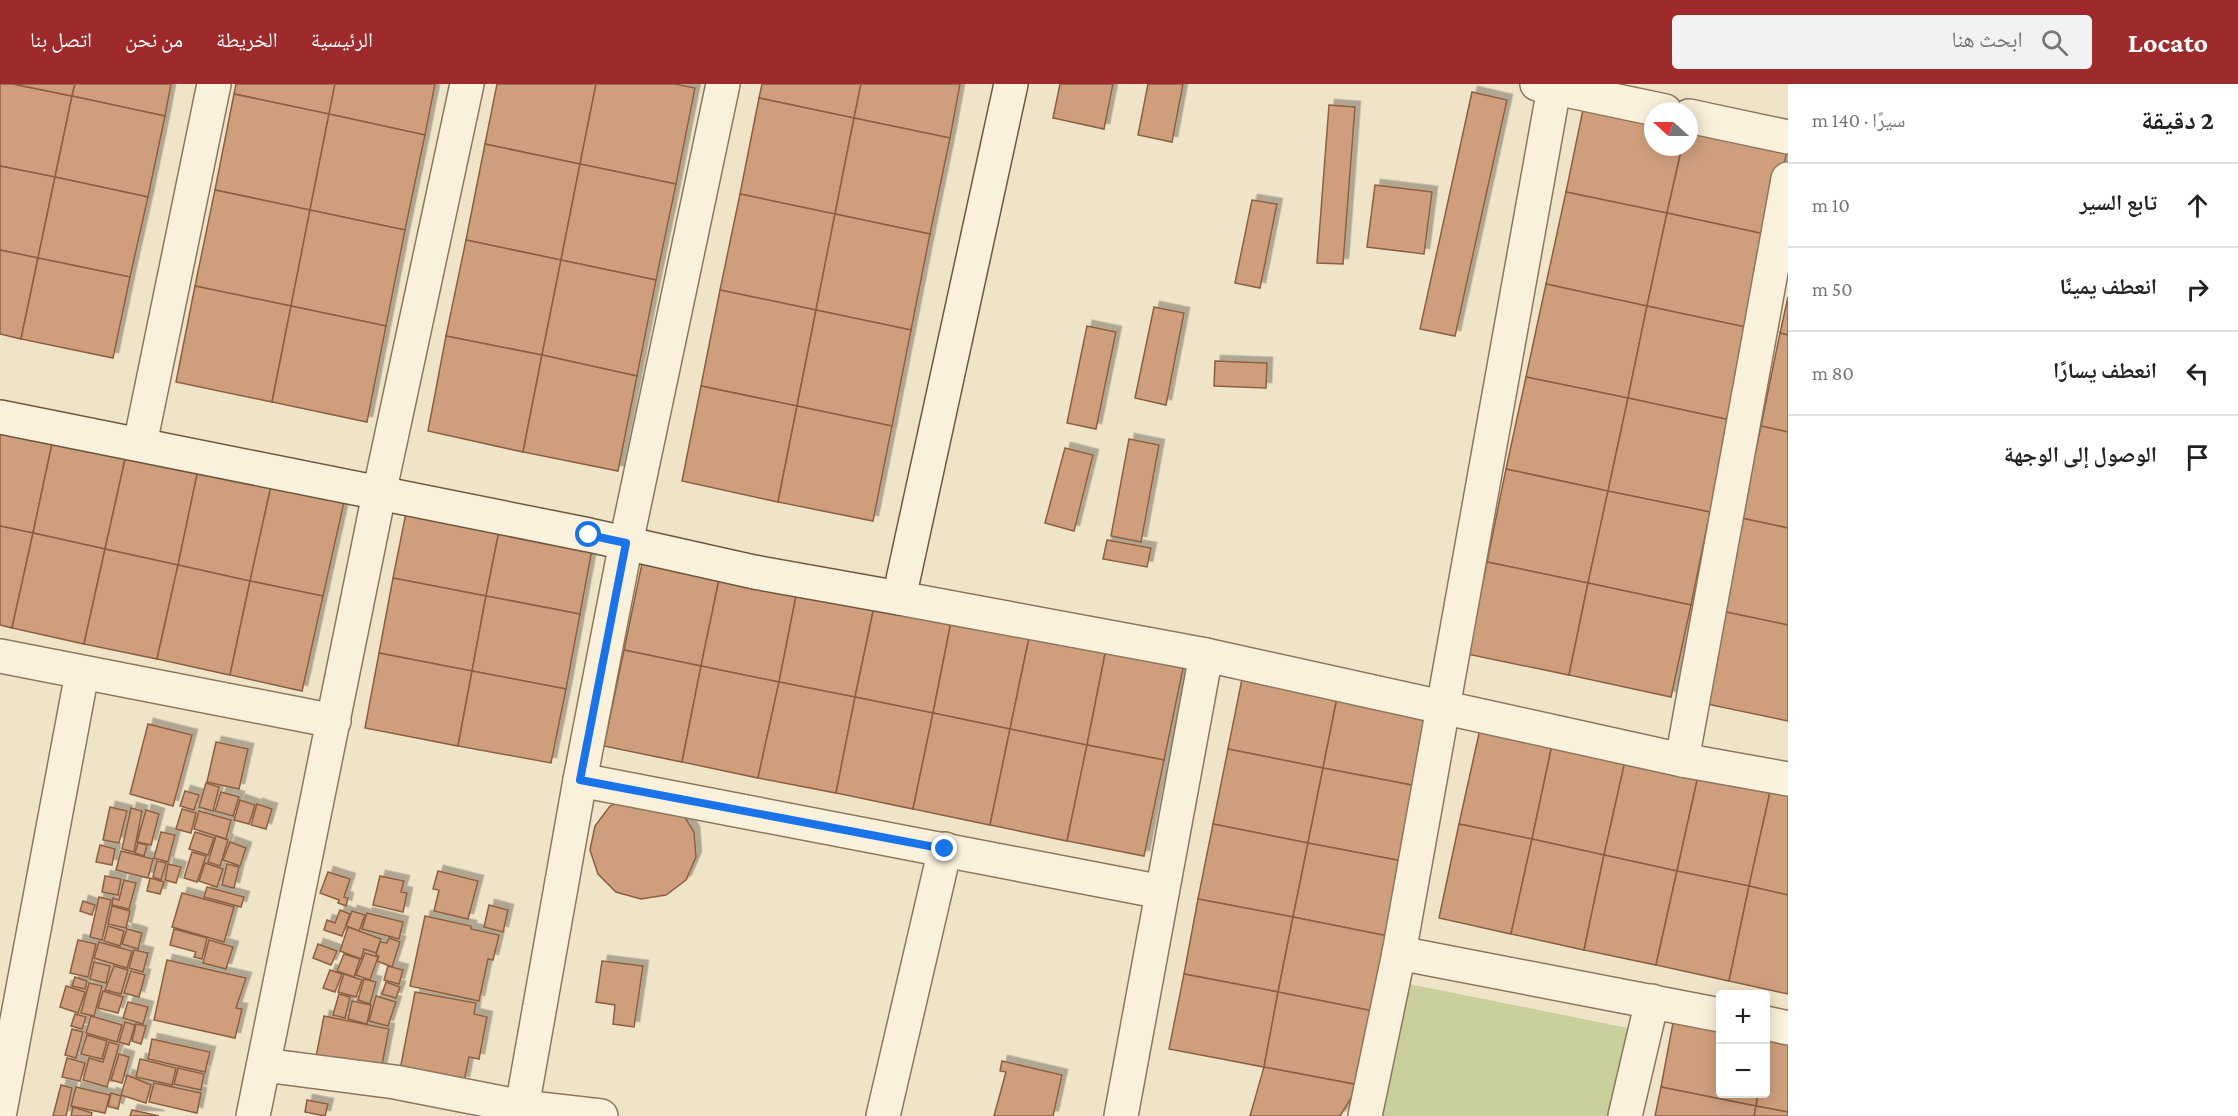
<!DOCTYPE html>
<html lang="ar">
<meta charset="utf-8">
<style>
:root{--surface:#fff;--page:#f2f2f2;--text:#222;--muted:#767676;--line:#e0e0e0;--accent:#9e2a2b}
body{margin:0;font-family:"Crimson Pro","Noto Naskh Arabic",serif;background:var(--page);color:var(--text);direction:rtl}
.controls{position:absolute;right:18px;bottom:18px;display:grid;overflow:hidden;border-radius:6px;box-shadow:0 3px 15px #0003}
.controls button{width:54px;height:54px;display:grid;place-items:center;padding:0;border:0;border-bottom:2px solid var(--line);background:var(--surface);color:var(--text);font:30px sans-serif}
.compass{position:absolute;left:1644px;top:18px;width:54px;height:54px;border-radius:50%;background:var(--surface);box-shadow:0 3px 15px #0003;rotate:291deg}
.stop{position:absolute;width:18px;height:18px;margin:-14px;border:4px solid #1a73e8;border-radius:50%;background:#fff}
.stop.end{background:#1a73e8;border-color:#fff;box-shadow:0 2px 6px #0008}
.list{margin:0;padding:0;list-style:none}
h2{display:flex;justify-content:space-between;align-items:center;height:78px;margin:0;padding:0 24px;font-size:26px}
h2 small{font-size:20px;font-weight:400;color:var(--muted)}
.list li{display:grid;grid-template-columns:39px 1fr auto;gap:18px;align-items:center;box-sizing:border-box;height:84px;padding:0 24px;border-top:2px solid var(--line)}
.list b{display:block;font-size:22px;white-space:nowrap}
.list em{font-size:20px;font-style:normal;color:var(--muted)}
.icon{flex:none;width:33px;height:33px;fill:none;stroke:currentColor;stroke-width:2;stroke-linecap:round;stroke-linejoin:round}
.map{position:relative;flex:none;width:1788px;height:1032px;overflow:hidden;direction:ltr}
header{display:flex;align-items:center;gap:36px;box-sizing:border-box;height:84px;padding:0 30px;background:var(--accent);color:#fff}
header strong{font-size:28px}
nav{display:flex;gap:33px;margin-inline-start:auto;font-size:21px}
.search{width:420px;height:54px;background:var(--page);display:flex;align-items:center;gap:15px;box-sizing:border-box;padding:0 21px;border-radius:6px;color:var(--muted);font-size:22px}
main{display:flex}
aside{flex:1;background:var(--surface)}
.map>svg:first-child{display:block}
.garden{fill:#c9cf9b}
.building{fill:#cf9f7d;stroke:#8d5f41;stroke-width:1.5;filter:url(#shadow)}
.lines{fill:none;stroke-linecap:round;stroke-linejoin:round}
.street-casing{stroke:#8d765c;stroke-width:36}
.secondary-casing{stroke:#6f573f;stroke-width:36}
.street{stroke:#faf1dc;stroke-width:33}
.secondary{stroke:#faf1dc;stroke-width:33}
.route{stroke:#1a73e8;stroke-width:8}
</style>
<header>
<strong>Locato</strong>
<div class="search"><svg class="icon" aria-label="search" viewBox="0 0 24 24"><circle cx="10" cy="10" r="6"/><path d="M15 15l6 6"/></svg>ابحث هنا</div>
<nav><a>الرئيسية</a><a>الخريطة</a><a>من نحن</a><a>اتصل بنا</a></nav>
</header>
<main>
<aside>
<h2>2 دقيقة<small>سيرًا · 140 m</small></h2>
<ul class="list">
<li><svg class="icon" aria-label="ahead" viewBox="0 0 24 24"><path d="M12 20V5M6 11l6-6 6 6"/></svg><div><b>تابع السير</b></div><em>10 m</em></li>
<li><svg class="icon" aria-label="right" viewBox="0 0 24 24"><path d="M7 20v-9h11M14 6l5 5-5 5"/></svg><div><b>انعطف يمينًا</b></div><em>50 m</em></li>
<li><svg class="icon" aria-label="left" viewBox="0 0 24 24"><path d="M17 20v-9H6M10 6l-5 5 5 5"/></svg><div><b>انعطف يسارًا</b></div><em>80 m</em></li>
<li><svg class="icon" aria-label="arrive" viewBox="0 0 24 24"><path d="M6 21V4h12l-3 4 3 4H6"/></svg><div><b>الوصول إلى الوجهة</b></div></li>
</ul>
</aside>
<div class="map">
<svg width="1788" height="1032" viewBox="0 0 1788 1032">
<defs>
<filter id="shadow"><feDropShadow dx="5.5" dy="-5.5" stdDeviation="0" flood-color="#0004"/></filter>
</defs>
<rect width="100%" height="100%" fill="#f0e4c8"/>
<path class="garden" d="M1409,900L1628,944L1610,1032H1382Z"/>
<g class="building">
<path d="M0,0H13L72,12L55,93L0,82Z"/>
<path d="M13,0H75L72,12Z"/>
<path d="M75,0H171L165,32L72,12Z"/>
<path d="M236,0H335L329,30L234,10Z"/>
<path d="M335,0H435L425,51L329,30Z"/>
<path d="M497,0H596L580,80L485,60Z"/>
<path d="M596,0H675L695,4L676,100L580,80Z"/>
<path d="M762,0H861L854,34L759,14Z"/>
<path d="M861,0H960L950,54L854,34Z"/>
<path d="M1060,0H1113L1104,45L1053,34Z"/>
<path d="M1148,0H1183L1172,58L1138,51Z"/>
<path d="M1472,8L1507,16L1455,252L1420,245Z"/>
<path d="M234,10L329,30L310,126L215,106Z"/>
<path d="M72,12L165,32L148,113L55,93Z"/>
<path d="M759,14L854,34L835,130L740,110Z"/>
<path d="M1585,16L1653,30V63H1682L1667,129L1566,108Z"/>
<path d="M1329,21L1355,23L1343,180L1317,179Z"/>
<path d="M329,30L425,51L405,146L310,126Z"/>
<path d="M854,34L950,54L930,150L835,130Z"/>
<path d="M1689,38L1788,62L1769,151L1667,129L1682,63H1689Z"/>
<path d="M485,60L580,80L561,176L466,156Z"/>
<path d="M580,80L676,100L656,196L561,176Z"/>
<path d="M0,82L55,93L38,174L0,166Z"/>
<path d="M55,93L148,113L130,193L38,174Z"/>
<path d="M1375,101L1432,108L1424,170L1367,163Z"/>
<path d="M215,106L310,126L291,222L195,202Z"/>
<path d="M1566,108L1667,129L1647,222L1546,200Z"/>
<path d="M740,110L835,130L816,226L720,206Z"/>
<path d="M1252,116L1277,120L1260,204L1235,199Z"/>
<path d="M310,126L405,146L386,242L291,222Z"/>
<path d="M1667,129L1769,151L1750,244L1647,222Z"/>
<path d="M835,130L930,150L911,246L816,226Z"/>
<path d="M466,156L561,176L542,271L446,252Z"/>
<path d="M0,166L38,174L21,255L0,250Z"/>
<path d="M38,174L130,193L113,274L21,255Z"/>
<path d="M561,176L656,196L637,292L542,271Z"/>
<path d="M1546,200L1647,222L1628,314L1526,293Z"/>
<path d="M195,202L291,222L272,318L176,298Z"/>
<path d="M720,206L816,226L797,322L701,302Z"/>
<path d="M1788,213V251L1780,249Z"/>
<path d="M291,222L386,242L367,338L272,318Z"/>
<path d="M1647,222L1750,244L1730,336L1628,314Z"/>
<path d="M1154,223L1184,229L1166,321L1135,314Z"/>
<path d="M816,226L911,246L892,342L797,322Z"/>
<path d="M1087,242L1116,248L1096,345L1067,339Z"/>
<path d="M1780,249L1788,251V348L1761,342Z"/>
<path d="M446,252L542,271L523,368L428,347Z"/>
<path d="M542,271L637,292L618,387L523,368Z"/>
<path d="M1215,277L1267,279L1266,304L1214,302Z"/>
<path d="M1526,293L1628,314L1608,407L1506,385Z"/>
<path d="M701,302L797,322L778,418L682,397Z"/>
<path d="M1628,314L1730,336L1710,428L1608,407Z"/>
<path d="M797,322L892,342L873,437L778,418Z"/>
<path d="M1761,342L1788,348V444L1741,434Z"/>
<path d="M0,343L53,355L33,449L0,442Z"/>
<path d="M53,355L126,371L105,465L33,449Z"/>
<path d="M1129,355L1159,361L1141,458L1111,452Z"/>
<path d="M1065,364L1093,371L1074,447L1045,439Z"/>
<path d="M126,371L198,386L178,481L105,465Z"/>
<path d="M1506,385L1608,407L1588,499L1487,478Z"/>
<path d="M198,386L271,402L250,497L178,481Z"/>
<path d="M271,402L344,418L323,512L250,497Z"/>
<path d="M1608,407L1710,428L1691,521L1588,499Z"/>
<path d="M408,419L501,437L486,512L393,494Z"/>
<path d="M1741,434L1788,444V541L1721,527Z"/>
<path d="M501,437L594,455L580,530L486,512Z"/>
<path d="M0,442L33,449L12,544L0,541Z"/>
<path d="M33,449L105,465L84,560L12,544Z"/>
<path d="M1107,456L1151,464L1147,483L1103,475Z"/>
<path d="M105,465L178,481L157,575L84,560Z"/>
<path d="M644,470L721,486L701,582L624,566Z"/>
<path d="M1487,478L1588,499L1569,591L1467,570Z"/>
<path d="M178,481L250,497L230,591L157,575Z"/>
<path d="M721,486L798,502L779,598L701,582Z"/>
<path d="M393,494L486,512L472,587L379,569Z"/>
<path d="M250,497L323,512L302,607L230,591Z"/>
<path d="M1588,499L1691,521L1671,613L1569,591Z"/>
<path d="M798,502L875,518L855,613L779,598Z"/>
<path d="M486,512L580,530L566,605L472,587Z"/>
<path d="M875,518L952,533L933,629L855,613Z"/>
<path d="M1721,527L1788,541V637L1702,619Z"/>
<path d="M952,533L1030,549L1010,645L933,629Z"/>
<path d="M1030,549L1106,565L1087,661L1010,645Z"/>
<path d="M1106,565L1184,580L1164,676L1087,661Z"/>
<path d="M624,566L701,582L682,678L604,662Z"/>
<path d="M379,569L472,587L458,662L365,644Z"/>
<path d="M701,582L779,598L758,694L682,678Z"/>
<path d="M472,587L566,605L551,679L458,662Z"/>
<path d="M1243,590L1338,609L1323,684L1228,665Z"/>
<path d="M779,598L855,613L836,709L758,694Z"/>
<path d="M1338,609L1432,627L1417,702L1323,684Z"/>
<path d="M855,613L933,629L913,725L836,709Z"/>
<path d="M933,629L1010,645L990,741L913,725Z"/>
<path d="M148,640L192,651L173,722L130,710Z"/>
<path d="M1010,645L1087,661L1067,757L990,741Z"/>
<path d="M1480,645L1552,661L1532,755L1459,740Z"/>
<path d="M216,658L248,665L239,705L207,698Z"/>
<path d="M1087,661L1164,676L1144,772L1067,757Z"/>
<path d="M1552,661L1625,677L1604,771L1532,755Z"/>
<path d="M1228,665L1323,684L1308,759L1213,740Z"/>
<path d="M1625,677L1698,692L1677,787L1604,771Z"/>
<path d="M1323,684L1417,702L1402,777L1308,759Z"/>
<path d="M1698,692L1770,708L1749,802L1677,787Z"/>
<path d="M206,699L219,703L213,727L199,723Z"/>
<path d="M185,707L199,711L194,726L180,722Z"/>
<path d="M221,708L239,713L233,732L215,727Z"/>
<path d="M1770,708L1788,712V811L1749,802Z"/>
<path d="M633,712L681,727L694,748L696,773L686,796L666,811L641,815L616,808L598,790L590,766L595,742L610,722Z"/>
<path d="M240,716L255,721L249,740L234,736Z"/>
<path d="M257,720L272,725L266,745L251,741Z"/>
<path d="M110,723L127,727L119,759L103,756Z"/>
<path d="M131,724L142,727L134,768L122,765Z"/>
<path d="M182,725L196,729L191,749L176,745Z"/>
<path d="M146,726L159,730L151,761L137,758Z"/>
<path d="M199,727L231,736L226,755L194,745Z"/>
<path d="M1213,740L1308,759L1293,833L1198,815Z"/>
<path d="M1459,740L1532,755L1511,850L1439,834Z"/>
<path d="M161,748L175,751L168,778L154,774Z"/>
<path d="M195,748L214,754L208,771L189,765Z"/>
<path d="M216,752L228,756L220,782L208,778Z"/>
<path d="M1532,755L1604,771L1584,866L1511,850Z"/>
<path d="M230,758L246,764L240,782L223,776Z"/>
<path d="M138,759L147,761L144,772L135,769Z"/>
<path d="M1308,759L1402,777L1388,852L1293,833Z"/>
<path d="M100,761L115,765L112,781L96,778Z"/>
<path d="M121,767L153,775L148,794L116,786Z"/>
<path d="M192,768L206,772L197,798L184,794Z"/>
<path d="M1604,771L1677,787L1656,881L1584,866Z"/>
<path d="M157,777L166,779L161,796L153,793Z"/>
<path d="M205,779L223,785L217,803L199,797Z"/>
<path d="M168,780L181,783L176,799L165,796Z"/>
<path d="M227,780L239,783L234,804L222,801Z"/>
<path d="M438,787L478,797L468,835L434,827L439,806L433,805Z"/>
<path d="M1677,787L1749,802L1729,897L1656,881Z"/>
<path d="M328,788L350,795L344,813L348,814L346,822L338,819L339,816L320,809Z"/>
<path d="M105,792L121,795L118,811L102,808Z"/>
<path d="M380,792L404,797L401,808L407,809L403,828L373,821Z"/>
<path d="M150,794L164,798L160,810L147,807Z"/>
<path d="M124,796L136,799L129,825L112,821L113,814L119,816Z"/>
<path d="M1749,802L1788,811V910L1729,897Z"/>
<path d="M207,803L244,813L241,823L204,813Z"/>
<path d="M182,809L234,823L224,858L172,843Z"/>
<path d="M99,813L111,816L102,856L90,853Z"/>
<path d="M1198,815L1293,833L1278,908L1184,890Z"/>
<path d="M83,817L95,821L92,831L80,827Z"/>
<path d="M489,821L508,826L503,848L484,843Z"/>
<path d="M112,822L130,827L126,844L108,840Z"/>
<path d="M340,826L350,830L342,852L324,846L327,836L335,839Z"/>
<path d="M352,827L365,831L359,847L346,842Z"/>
<path d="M367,829L403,838L399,855L362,845Z"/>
<path d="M425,832L471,842V845L499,851L493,876L488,875L479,917L410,902Z"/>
<path d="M1293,833L1388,852L1373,927L1278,908Z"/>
<path d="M108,842L124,847L120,862L104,857Z"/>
<path d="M348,843L381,855L376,869L364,865L361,875L340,867Z"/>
<path d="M127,845L142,849L138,865L122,860Z"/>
<path d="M174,845L207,854L202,875L194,873L196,868L170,861Z"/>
<path d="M389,854L400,858L392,883L377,877L379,872L376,871L380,858L387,859Z"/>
<path d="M78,856L96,860L88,893L70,889Z"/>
<path d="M209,856L233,863L226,885L203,879Z"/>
<path d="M99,858L132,867L127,884L94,874Z"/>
<path d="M318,860L337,867L331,881L313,874Z"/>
<path d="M134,866L148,869L143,888L129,884Z"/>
<path d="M365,869L378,873L370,896L356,891Z"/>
<path d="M344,870L360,875L354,893L337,887Z"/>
<path d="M167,876L246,894L236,924L242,925L235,954L154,936Z"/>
<path d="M602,877L643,882L634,943L613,940L615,921L596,918Z"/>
<path d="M94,878L110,882L106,899L90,895Z"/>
<path d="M114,882L128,886L121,910L105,906Z"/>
<path d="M388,882L403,886L399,900L384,896Z"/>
<path d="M330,886L342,890L335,908L323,904Z"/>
<path d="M131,887L145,891L139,913L124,909Z"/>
<path d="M344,890L362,896L356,913L338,908Z"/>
<path d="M1184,890L1278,908L1264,983L1169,965Z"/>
<path d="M75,893L87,897L85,905L72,902Z"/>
<path d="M364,895L376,898L370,920L358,916Z"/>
<path d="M386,898L400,903L396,914L382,910Z"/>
<path d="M89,899L102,902L94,932L81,929Z"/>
<path d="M66,902L85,908L78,929L60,923Z"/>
<path d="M103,907L123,913L118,929L98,924Z"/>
<path d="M415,908L476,919L474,930L487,933L479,975L469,973L464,998L400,986Z"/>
<path d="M1278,908L1373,927L1359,1001L1264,983Z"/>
<path d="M339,910L350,913L345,934L333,931Z"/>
<path d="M376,912L396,918L388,942L369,937Z"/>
<path d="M352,917L371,921L367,940L348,935Z"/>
<path d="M128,918L148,923L143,940L123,934Z"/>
<path d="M1675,928L1720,937V1010H1758L1756,1022L1661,1003Z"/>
<path d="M75,930L86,933L82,945L71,942Z"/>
<path d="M91,932L122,941L117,958L86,949Z"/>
<path d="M324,932L389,945L381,986L316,973Z"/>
<path d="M125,938L135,941L129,961L119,958Z"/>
<path d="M136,940L146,942L141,960L132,957Z"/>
<path d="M72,945L83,948L76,974L65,971Z"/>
<path d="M1770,947L1788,950V1028L1756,1022L1758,1010H1766V971Z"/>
<path d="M87,951L107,957L102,975L81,970Z"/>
<path d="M152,955L210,968L205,988L148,975Z"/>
<path d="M109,958L119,961L107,1003L83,996L89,974L103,978Z"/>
<path d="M119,970L129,973L122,999L111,996Z"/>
<path d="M67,974L85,979L80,997L62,993Z"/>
<path d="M140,975L176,984L172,1001L136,993Z"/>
<path d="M1002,977L1062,991L1053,1032H994L1006,988L1000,987Z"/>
<path d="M1264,983L1359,1001L1340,1032H1250Z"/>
<path d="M178,984L204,990L201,1006L174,1000Z"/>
<path d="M127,991L151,1001L146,1019L121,1011Z"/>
<path d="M154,999L201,1009L197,1029L149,1018Z"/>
<path d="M61,1001L72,1004L66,1032H53Z"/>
<path d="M76,1003L110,1011L105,1029L71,1022Z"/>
<path d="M1661,1003L1756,1022L1754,1032H1655Z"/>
<path d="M111,1009L121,1012L118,1025L108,1022Z"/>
<path d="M307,1016L328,1020L325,1032L305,1028Z"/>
<path d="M1756,1022L1788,1028V1032H1754Z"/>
<path d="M73,1023L92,1029L91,1032H71Z"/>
<path d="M132,1026L159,1032H130Z"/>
</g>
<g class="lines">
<g class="street-casing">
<g id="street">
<path d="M1537,0L1665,27"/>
<path d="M1689,32L1788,53"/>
<path d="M140,360L214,0"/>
<path d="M899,514L1206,571L1682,676L1788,695"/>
<path d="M0,572L334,637"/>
<path d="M1682,676L1788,95"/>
<path d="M580,696L1162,808"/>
<path d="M1399,869L1720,931"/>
<path d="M1766,939L1788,944"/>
<path d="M264,981L395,998L522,1023L601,1032"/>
<path d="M522,1023L580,696L626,459L723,0"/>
<path d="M0,1027L82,589"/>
<path d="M253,1032L379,410L467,0"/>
<path d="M883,1032L945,765"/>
<path d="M1121,1032L1206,571"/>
<path d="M1365,1032L1399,869L1554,4"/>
<path d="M1625,1032L1652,917"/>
</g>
</g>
<g class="secondary-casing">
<path id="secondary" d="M0,333L589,451L754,488L899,514L1011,0"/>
</g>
<use href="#street" class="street"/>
<use href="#secondary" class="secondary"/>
</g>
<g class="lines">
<path class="route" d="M589,451L626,459L580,696L945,765"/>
</g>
</svg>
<div class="controls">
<button>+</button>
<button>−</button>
</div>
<svg class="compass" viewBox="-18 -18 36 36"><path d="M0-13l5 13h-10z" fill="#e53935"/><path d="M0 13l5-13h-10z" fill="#767676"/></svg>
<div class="stop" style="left:589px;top:451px"></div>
<div class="stop end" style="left:945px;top:765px"></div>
</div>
</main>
